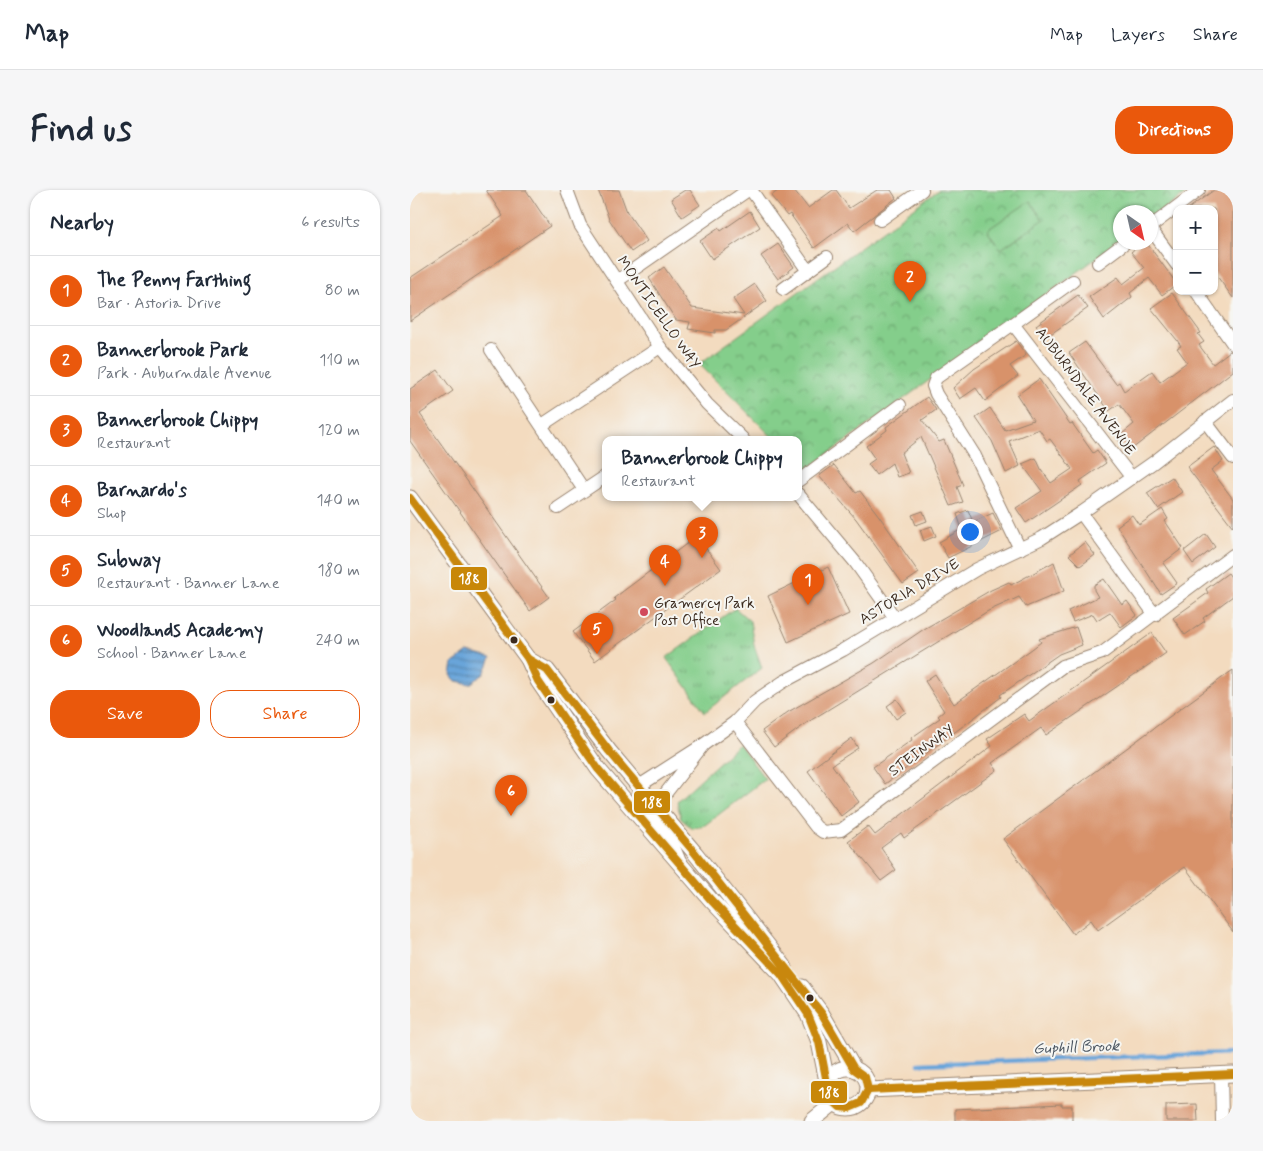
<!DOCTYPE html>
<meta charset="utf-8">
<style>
:root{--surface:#fff;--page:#f6f6f7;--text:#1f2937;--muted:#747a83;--line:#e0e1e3;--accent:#ea580c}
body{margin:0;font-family:Mynerve,sans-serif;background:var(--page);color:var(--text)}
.controls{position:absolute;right:15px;top:15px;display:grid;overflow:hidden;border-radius:10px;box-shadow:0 1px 4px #0004}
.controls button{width:45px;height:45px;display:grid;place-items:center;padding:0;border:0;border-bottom:1px solid var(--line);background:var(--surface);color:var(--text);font:25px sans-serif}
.compass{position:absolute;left:703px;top:15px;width:45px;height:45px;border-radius:50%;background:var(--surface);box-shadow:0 1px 4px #0004;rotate:146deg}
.you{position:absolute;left:559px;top:341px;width:18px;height:18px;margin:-12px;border:4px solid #fff;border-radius:50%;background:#1a73e8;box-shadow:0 0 0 8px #1a73e833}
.badge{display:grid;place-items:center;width:32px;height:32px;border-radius:50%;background:var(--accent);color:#fff;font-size:16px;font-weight:700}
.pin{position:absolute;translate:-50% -41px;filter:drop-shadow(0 1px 2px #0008)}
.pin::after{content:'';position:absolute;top:26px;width:18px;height:15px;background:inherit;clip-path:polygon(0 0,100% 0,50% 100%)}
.popup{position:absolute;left:192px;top:246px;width:200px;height:65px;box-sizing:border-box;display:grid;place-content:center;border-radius:10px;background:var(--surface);filter:drop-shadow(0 1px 4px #0005);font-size:16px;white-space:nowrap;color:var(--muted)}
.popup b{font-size:19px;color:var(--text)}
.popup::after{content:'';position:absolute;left:50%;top:100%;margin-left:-10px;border:10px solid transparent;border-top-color:var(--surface)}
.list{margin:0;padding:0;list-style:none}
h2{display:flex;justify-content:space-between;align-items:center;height:65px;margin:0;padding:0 20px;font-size:21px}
h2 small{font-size:16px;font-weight:400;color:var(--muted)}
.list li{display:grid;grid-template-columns:32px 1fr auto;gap:15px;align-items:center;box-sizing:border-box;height:70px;padding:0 20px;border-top:1px solid var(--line)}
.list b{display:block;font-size:19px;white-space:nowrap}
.list p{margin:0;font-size:16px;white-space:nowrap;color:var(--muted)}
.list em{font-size:16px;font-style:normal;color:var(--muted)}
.actions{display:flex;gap:10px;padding:15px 20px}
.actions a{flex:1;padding:11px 0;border:1px solid var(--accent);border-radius:20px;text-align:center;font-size:18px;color:var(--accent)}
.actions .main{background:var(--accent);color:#fff}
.map{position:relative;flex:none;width:823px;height:931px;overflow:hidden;border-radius:20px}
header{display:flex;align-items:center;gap:30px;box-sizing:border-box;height:70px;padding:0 25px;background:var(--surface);border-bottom:1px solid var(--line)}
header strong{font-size:24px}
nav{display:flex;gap:28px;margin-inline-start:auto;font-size:18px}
.intro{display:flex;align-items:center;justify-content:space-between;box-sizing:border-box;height:120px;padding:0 30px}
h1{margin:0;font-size:35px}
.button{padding:12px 22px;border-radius:20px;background:var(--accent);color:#fff;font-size:18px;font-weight:700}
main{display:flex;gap:30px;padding:0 30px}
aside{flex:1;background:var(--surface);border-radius:20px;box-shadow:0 1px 4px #0004}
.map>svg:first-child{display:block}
.grass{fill:url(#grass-tufts);stroke:#607c54}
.park{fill:url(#park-crowns);stroke:#607c54}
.garden{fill:#84ce8b;stroke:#607c54}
.water{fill:url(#water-rules);stroke:#52687c}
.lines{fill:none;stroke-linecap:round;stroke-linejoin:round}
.stream{stroke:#69a5da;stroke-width:4.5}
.building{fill:#d8926b}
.minor-casing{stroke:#97826e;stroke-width:14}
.tertiary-casing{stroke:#97826e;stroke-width:17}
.minor{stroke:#fff;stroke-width:12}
.tertiary{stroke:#fff;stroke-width:15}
.bus-1-casing{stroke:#f6f6f2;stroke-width:11}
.bus-1{stroke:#c88708;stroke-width:8}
.poi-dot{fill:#d1495b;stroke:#f6f6f2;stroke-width:2}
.bus-dot{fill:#3b2a1e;stroke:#f6f6f2;stroke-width:2}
.labels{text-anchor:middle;stroke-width:4;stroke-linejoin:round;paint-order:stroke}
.street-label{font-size:15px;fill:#3b2a1e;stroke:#f6f6f2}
.poi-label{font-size:15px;fill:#3b2a1e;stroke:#f6f6f2;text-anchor:start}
.water-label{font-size:16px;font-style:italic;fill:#4b5560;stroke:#f6f6f2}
.line-badge{stroke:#f6f6f2;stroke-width:2}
.badge-label{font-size:14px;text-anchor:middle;font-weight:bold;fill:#fff}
</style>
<header>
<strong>Map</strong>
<nav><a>Map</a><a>Layers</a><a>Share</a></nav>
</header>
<div class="intro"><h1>Find us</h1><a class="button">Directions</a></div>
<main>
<aside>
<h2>Nearby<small>6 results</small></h2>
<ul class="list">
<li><span class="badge">1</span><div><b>The Penny Farthing</b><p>Bar · Astoria Drive</p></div><em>80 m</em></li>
<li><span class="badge">2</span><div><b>Bannerbrook Park</b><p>Park · Auburndale Avenue</p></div><em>110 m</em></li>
<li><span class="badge">3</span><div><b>Bannerbrook Chippy</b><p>Restaurant</p></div><em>120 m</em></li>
<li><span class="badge">4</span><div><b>Barnardo's</b><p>Shop</p></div><em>140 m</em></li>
<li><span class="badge">5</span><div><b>Subway</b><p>Restaurant · Banner Lane</p></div><em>180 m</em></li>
<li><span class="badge">6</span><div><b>Woodlands Academy</b><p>School · Banner Lane</p></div><em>240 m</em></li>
</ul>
<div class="actions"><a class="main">Save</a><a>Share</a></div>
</aside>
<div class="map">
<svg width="823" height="931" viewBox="0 0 823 931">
<defs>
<pattern id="grass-tufts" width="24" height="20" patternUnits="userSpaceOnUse" patternTransform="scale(1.25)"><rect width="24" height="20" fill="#84ce8b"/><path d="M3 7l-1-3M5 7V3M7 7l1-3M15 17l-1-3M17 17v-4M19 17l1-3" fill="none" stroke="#6da771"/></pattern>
<pattern id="park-crowns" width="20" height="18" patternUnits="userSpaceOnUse" patternTransform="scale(1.25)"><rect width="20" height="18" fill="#84ce8b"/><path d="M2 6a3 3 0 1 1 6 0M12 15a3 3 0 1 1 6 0" fill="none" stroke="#6da771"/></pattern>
<pattern id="water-rules" width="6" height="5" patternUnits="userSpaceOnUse" patternTransform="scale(1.25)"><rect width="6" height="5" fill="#69a5da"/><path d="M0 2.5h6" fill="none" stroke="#5887b0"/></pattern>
</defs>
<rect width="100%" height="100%" fill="#f6f6f2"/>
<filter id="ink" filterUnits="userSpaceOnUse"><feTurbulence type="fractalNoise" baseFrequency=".02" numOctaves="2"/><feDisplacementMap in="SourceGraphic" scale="10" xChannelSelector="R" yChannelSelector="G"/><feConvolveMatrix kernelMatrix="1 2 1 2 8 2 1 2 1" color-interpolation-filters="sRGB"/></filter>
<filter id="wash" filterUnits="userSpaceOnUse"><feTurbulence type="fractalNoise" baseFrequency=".0096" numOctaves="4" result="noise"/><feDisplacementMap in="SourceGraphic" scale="20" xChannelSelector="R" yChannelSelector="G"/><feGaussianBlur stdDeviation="1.12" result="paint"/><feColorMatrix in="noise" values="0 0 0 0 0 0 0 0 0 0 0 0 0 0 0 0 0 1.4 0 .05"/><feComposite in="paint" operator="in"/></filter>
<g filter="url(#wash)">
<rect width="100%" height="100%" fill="#f3dbbf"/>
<g class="grass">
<path d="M325,418L340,431L344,455L352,478L295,522L256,468Z"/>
<path d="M329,554L355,589L295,635L282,638L271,629L267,611Z"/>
</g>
<path class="park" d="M529,0H781L741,29L740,22H710V51L395,281L388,275V249H364L289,174Z"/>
<path class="garden" d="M620,11L633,30L591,59L577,40Z"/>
<path class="water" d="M58,462L81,468L74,484L60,494L46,491L41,485L43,473Z"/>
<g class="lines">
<path class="stream" d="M509,874L823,863"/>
</g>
<g id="blocks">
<g class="building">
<path d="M76,0H116L140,36L0,131V88L93,26Z"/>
<path d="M188,0H209L217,22L237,51L221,62L199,29Z"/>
<path d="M275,0H280L290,15L272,27L261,9Z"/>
<path d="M369,0H384L398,18L423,0H426L439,18L467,0H481L486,8L444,41L438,33L404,58L380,24L377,26L361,6Z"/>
<path d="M804,0H823V108L804,82V19H778Z"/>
<path d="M340,21L350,37L302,69L290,51L309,38L311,41Z"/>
<path d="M733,52H736L767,94L752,105L739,88L720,103L722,107L694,129L679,107L708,87L713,94L734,78L721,62Z"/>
<path d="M368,54L384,77L368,89L351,66Z"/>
<path d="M254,77L282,118L334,125L323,109L345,94L357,111L316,140H305V143L278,139L280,132L266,130L239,88Z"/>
<path d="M762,103L791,143L788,144L794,152L789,155L803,174L820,161L823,162V181L718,262L707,248L724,234L709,214L699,221L659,163L675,152L706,194L709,192L714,201L742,181L750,192L777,172L767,158L771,156L767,150L741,118Z"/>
<path d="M668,105L678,118L635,148L626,135Z"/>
<path d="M606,151L616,165L600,176L608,186L575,211L566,198L550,209L543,198L564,179Z"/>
<path d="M28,180L43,201L10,224L139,407L120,421L0,251V199Z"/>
<path d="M629,189L660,234L662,233L683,263L687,260L696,273L670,291L672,295L616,333L606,318L632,301L612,274L626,268L631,279L641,293L662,279L640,249L637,251L629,239L599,251L610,276L596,283L582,251L566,228L580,218L595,240L623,230L607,205Z"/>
<path d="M517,207L526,220L512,230L529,252L534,250L553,295L547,297L553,312L541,316L511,247L491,263L499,283L487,287L482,273L466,285L458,274L465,269L456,256L477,240L476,237Z"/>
<path d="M804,257L813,271L801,280L823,309V337L777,277Z"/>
<path d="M424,275L446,303L450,301L469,326L509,383L493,394L446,329L409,286Z"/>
<path d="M762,287L772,302L748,319L737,303Z"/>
<path d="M752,319L758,329L755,331L773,358L753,373L767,393L751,404L707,336L722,325L729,335Z"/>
<path d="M558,320L563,332L583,323L592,341L538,368L529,352L552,339L547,324Z"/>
<path d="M513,321L517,331L506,335L502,325Z"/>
<path d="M522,336L526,346L514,351L510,340Z"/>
<path d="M796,344L805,357L783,374L774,361Z"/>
<path d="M287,346L311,379L185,471L163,442L206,410L204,408Z"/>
<path d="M675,352L685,365L670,376L659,365Z"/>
<path d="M644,372L654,401L616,417L609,407L578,421L398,532L364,557L352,541L378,522L464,473L514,439L581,400L599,392L601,395Z"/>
<path d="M418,377L439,424L378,452L358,406Z"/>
<path d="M818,383L823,390V406L793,428L795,431L775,445L763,428L798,403L796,399Z"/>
<path d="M694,389L712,415L717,411L727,425L711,437L700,422L687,430L683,424L663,432L658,421L688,407L684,400V395Z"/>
<path d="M666,437L672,455L649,464L590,505L591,507L565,527L475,594L463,577L502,550L501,548L530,528L528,526L534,521L515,491L525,484L544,514L622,459L631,452L629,449Z"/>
<path d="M742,443L756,463L636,545L631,538L582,573L587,580L494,648L491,643L471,658L486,680L471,691L438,651L458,636L465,645L582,556L577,549L614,524L619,531Z"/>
<path d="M823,480V742L775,677L688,740L681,730L663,744L593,649Z"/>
<path d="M487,509L496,522L486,529L477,516Z"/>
<path d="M442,548L448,558L422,575L449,612L431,626L398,581Z"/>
<path d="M652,914V916H662V931H545V919Z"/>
<path d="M787,914L788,931H756V915Z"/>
</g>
</g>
</g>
<g filter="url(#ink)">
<use href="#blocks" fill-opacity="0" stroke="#97826e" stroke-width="1"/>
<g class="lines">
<g class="minor-casing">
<g id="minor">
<path d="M157,0L170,35L250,157L297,214L333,249"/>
<path d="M341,0L398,81"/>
<path d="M470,30L512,0"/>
<path d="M740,37L789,0"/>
<path d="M740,38L767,75"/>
<path d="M688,73L716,52"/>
<path d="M207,91L338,0"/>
<path d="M373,99L417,67"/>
<path d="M786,101L823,154"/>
<path d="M603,134L663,91"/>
<path d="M81,160L174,300"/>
<path d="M795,231L823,268"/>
<path d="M132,235L250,157"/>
<path d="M388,291L490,215"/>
<path d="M388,304L445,372L485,428"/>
<path d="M148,318L196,286"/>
<path d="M671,323L745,425"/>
<path d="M610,359L565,266L526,204L523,196L526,188L603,134L722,288"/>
<path d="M325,532L406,637L413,642L431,640L653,476L692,463L823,365"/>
<path d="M293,555L325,532L345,511L373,492L433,460L567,379L632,348L671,323L744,272L823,210"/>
<path d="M232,628L245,617L293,555L229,596L228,609C246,631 262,646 271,675"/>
<path d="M811,884L812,931"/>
</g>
</g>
<g class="tertiary-casing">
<g id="tertiary">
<path d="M0,308L118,469L128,491L188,579L301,710L371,784L398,824L409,852L418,896"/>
<path d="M118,469L137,480L199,561L285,663L374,776"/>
<path d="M392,797L412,824L444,879"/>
<circle cx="438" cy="898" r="20"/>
<path d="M458,900L823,884"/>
<path d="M402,931L424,913"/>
</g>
</g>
<use href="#minor" class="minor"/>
<use href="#tertiary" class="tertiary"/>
<g class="bus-1-casing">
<g id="bus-1">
<path d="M0,308L118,469"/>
<path d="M118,469L137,480L199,561L285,663L412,824L444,879L455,887L458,900L451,913L439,918L430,917L420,908L409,852L398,824L371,784L301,710L188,579L128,491Z"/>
<path d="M458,900L823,884"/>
</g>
</g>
<use href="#bus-1" class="bus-1"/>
</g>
</g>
<circle class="poi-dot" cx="234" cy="422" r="5"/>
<g class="bus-dot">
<circle cx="104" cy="450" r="4.5"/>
<circle cx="141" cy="510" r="4.5"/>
<circle cx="400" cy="808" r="4.5"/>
</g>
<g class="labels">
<g class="street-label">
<text transform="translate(249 122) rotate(55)" y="5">MONTICELLO WAY</text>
<text transform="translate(676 201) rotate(53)" y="5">AUBURNDALE AVENUE</text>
<text transform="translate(499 401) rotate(-31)" y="5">ASTORIA DRIVE</text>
<text transform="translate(511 560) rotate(-36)" y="5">STEINWAY</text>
</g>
<g class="poi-label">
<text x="244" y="418">Gramercy Park<tspan x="244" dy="17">Post Office</tspan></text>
</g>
<g class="water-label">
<text transform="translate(666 856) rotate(-2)" y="6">Guphill Brook</text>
</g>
</g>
<g class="line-badge">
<rect x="40" y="376" width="38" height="25" rx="5" fill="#c88708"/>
<rect x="223" y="600" width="38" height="24" rx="5" fill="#c88708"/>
<rect x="400" y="890" width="38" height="24" rx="5" fill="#c88708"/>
</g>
<g class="badge-label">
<text x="59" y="393">188</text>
<text x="242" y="617">188</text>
<text x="419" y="907">188</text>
</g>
</svg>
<div class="controls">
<button>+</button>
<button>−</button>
</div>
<svg class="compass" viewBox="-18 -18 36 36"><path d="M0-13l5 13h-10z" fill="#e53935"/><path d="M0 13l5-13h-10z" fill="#747a83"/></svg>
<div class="you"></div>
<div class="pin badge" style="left:398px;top:415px">1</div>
<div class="pin badge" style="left:500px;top:112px">2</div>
<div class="pin badge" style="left:292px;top:368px">3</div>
<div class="popup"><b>Bannerbrook Chippy</b>Restaurant</div>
<div class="pin badge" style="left:255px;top:396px">4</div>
<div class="pin badge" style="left:187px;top:464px">5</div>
<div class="pin badge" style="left:101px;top:626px">6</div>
</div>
</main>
